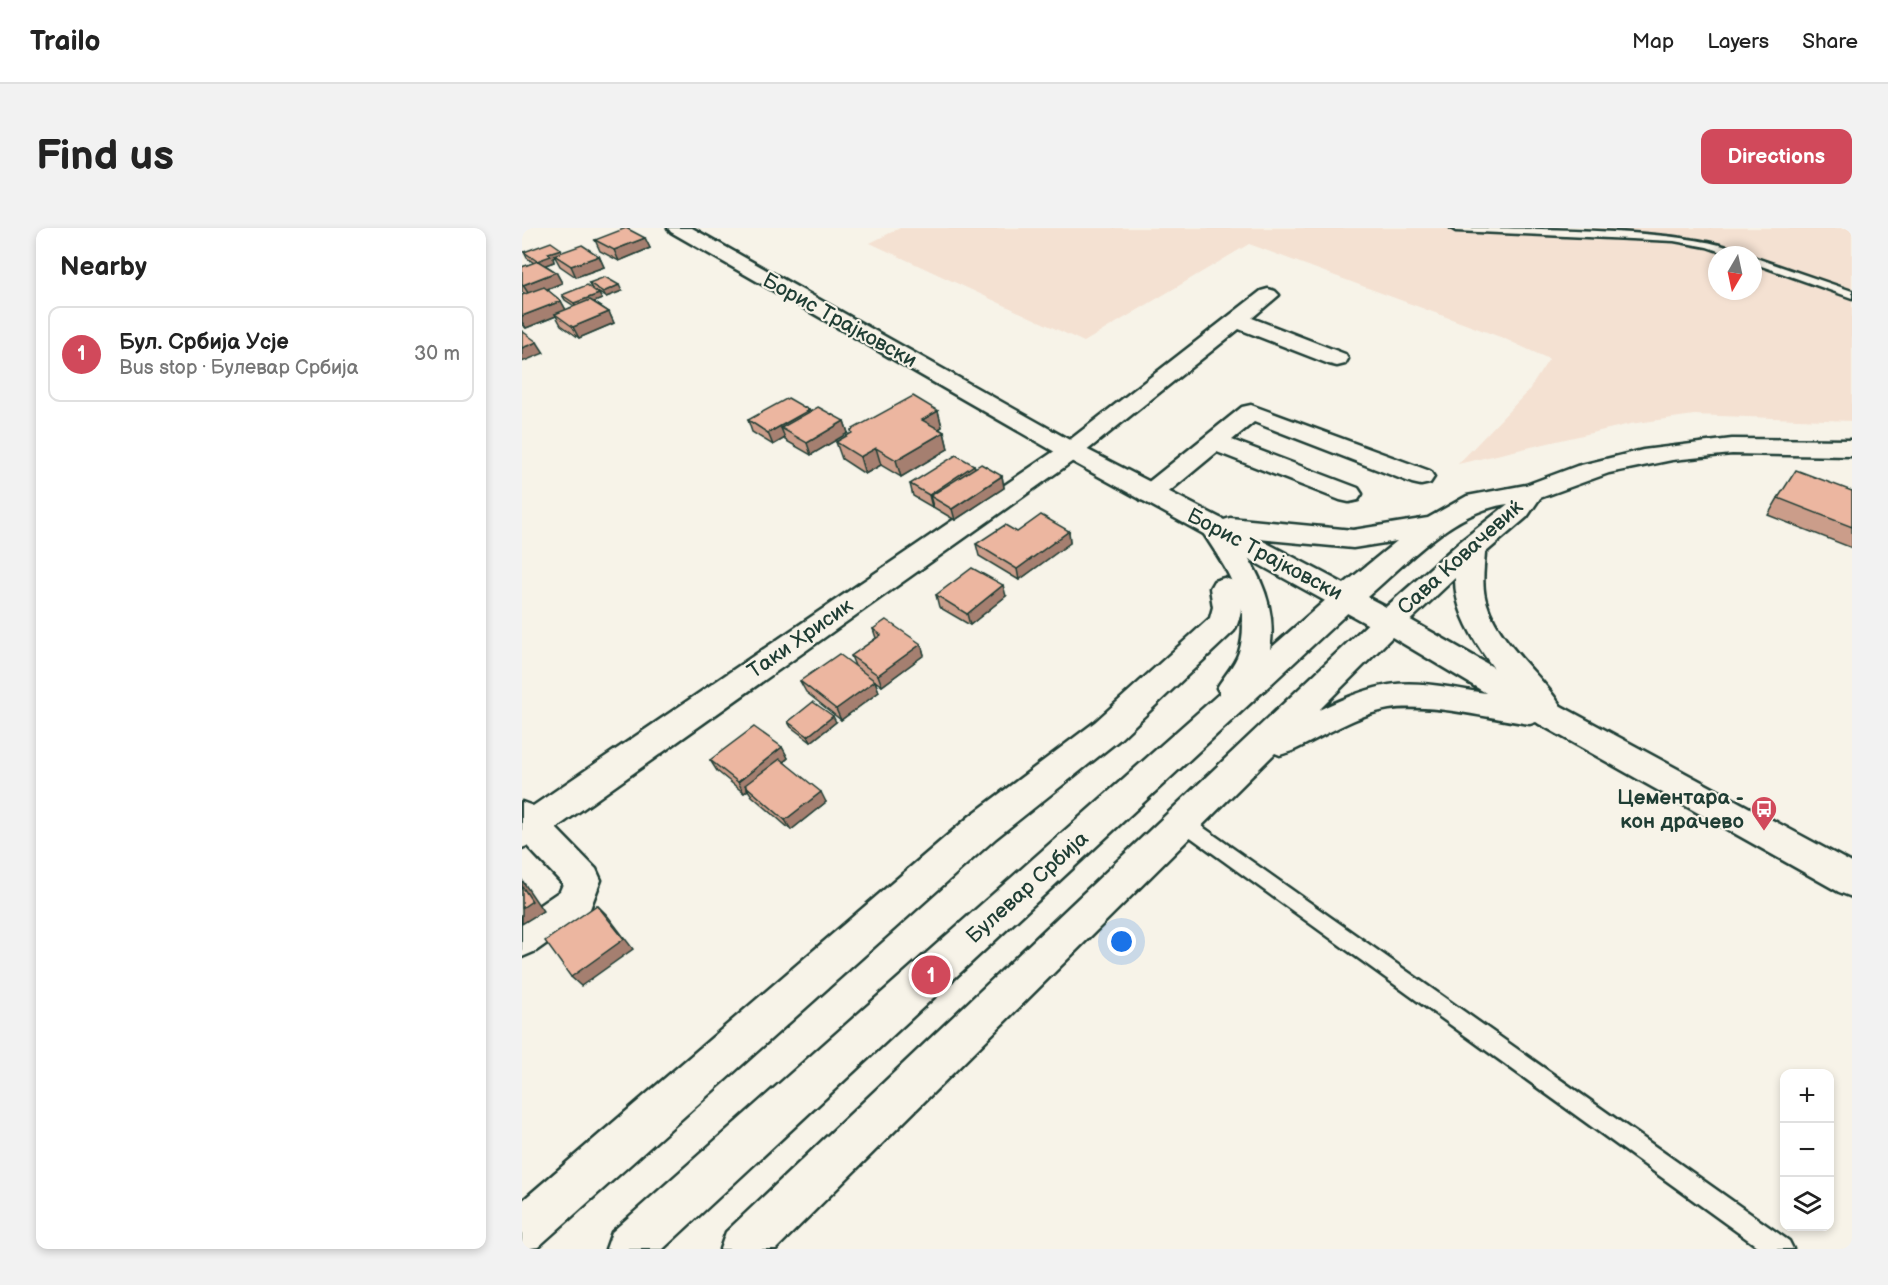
<!DOCTYPE html>
<meta charset="utf-8">
<style>
:root{--surface:#fff;--page:#f2f2f2;--text:#222;--muted:#767676;--line:#e0e0e0;--accent:#d1495b}
body{margin:0;font-family:"Balsamiq Sans",sans-serif;background:var(--page);color:var(--text)}
.controls{position:absolute;right:18px;bottom:18px;display:grid;overflow:hidden;border-radius:12px;box-shadow:0 3px 9px #0003}
.controls button{width:54px;height:54px;display:grid;place-items:center;padding:0;border:0;border-bottom:2px solid var(--line);background:var(--surface);color:var(--text);font:30px sans-serif}
.compass{position:absolute;left:1186px;top:18px;width:54px;height:54px;border-radius:50%;background:var(--surface);box-shadow:0 3px 9px #0003;rotate:189deg}
.you{position:absolute;left:600px;top:714px;width:21px;height:21px;margin:-15px;border:4px solid #fff;border-radius:50%;background:#1a73e8;box-shadow:0 0 0 9px #1a73e833}
.badge{display:grid;place-items:center;width:39px;height:39px;border-radius:50%;background:var(--accent);color:#fff;font-size:20px;font-weight:700}
.pin{position:absolute;translate:-50% -50%;border:3px solid #fff;box-shadow:0 2px 6px #0006}
.list{margin:0;padding:0;list-style:none}
h2{display:flex;justify-content:space-between;align-items:center;height:78px;margin:0;padding:0 24px;font-size:26px}
h2 small{font-size:20px;font-weight:400;color:var(--muted)}
.list li{display:grid;grid-template-columns:39px 1fr auto;gap:18px;align-items:center;box-sizing:border-box;height:96px;margin:0 12px 12px;padding:0 12px;border:2px solid var(--line);border-radius:12px}
.list b{display:block;font-size:22px;white-space:nowrap}
.list p{margin:0;font-size:20px;white-space:nowrap;color:var(--muted)}
.list em{font-size:20px;font-style:normal;color:var(--muted)}
.icon{flex:none;width:33px;height:33px;fill:none;stroke:currentColor;stroke-width:2;stroke-linecap:round;stroke-linejoin:round}
.map{position:relative;flex:none;width:1330px;height:1021px;overflow:hidden;border-radius:12px}
header{display:flex;align-items:center;gap:36px;box-sizing:border-box;height:84px;padding:0 30px;background:var(--surface);border-bottom:2px solid var(--line)}
header strong{font-size:28px}
nav{display:flex;gap:33px;margin-inline-start:auto;font-size:21px}
.intro{display:flex;align-items:center;justify-content:space-between;box-sizing:border-box;height:144px;padding:0 36px}
h1{margin:0;font-size:42px}
.button{padding:15px 27px;border-radius:12px;background:var(--accent);color:#fff;font-size:21px;font-weight:700}
main{display:flex;gap:36px;padding:0 36px}
aside{flex:1;background:var(--surface);border-radius:12px;box-shadow:0 3px 9px #0003}
.map>svg:first-child{display:block}
.built{fill:#f4e1d2;fill-rule:evenodd}
.lines{fill:none;stroke-linecap:round;stroke-linejoin:round}
.service-casing{stroke:#1f3d34;stroke-width:5}
.minor-casing{stroke:#1f3d34;stroke-width:5}
.tertiary-casing{stroke:#1f3d34;stroke-width:5}
.secondary-casing{stroke:#1f3d34;stroke-width:5}
.service{fill:#f7f3e8;fill-rule:evenodd}
.minor{fill:#f7f3e8;fill-rule:evenodd}
.tertiary{fill:#f7f3e8;fill-rule:evenodd}
.secondary{fill:#f7f3e8;fill-rule:evenodd}
.wall{fill:#cb9d8a;stroke:#1f3d34;stroke-width:1.5}
.shaded-wall{fill:#a57f70;stroke:#1f3d34;stroke-width:1.5}
.building{fill:#ecb6a0;stroke:#1f3d34;stroke-width:1.5}
.labels{text-anchor:middle;stroke-width:4.5;stroke-linejoin:round;paint-order:stroke}
.street-label{font-size:21px;fill:#1f3d34;stroke:#f7f3e8}
.poi-label{font-size:21px;font-weight:bold;fill:#1f3d34;stroke:#f7f3e8;text-anchor:end}
</style>
<header>
<strong>Trailo</strong>
<nav><a>Map</a><a>Layers</a><a>Share</a></nav>
</header>
<div class="intro"><h1>Find us</h1><a class="button">Directions</a></div>
<main>
<aside>
<h2>Nearby<small></small></h2>
<ul class="list">
<li><span class="badge">1</span><div><b>Бул. Србија Усје</b><p>Bus stop · Булевар Србија</p></div><em>30 m</em></li>
</ul>
</aside>
<div class="map">
<svg width="1330" height="1021" viewBox="0 0 1330 1021">
<rect width="100%" height="100%" fill="#f7f3e8"/>
<filter id="ink" filterUnits="userSpaceOnUse"><feTurbulence type="fractalNoise" baseFrequency=".0167" numOctaves="2"/><feDisplacementMap in="SourceGraphic" scale="12" xChannelSelector="R" yChannelSelector="G"/><feConvolveMatrix kernelMatrix="1 2 1 2 8 2 1 2 1" color-interpolation-filters="sRGB"/></filter>
<g filter="url(#ink)">
<path class="built" d="M378,0H1330V193L1172,187L1108,196L936,236L1007,162L1027,131L981,110L727,16L562,114L348,15ZM1195,27H1231V63H1195Z"/>
<g class="lines">
<g class="service-casing">
<g id="service">
<path d="M929,0C984,0 1187,0 1223,27H1208L1185,19L1152,13L934,3Z"/>
<path d="M1231,29L1330,63V70L1231,35Z"/>
<path d="M662,588L668,590L1267,1013L1271,1021H1239L656,600L653,595L656,590Z"/>
</g>
</g>
<g class="minor-casing">
<g id="minor">
<path d="M746,61L753,63L757,67L730,90L823,126L826,131L823,136L815,138L807,136L717,101L558,228L34,600L74,641L79,652L66,686L14,723L0,729V689L38,663L41,656L5,618L0,620V574L11,578L540,218L739,63Z"/>
<path d="M729,177L908,243L912,249L908,255L899,257L890,255L732,194L710,212L836,260L840,266L836,272L827,274L818,272L695,224L637,272L628,274L619,272L615,266L619,260L720,179Z"/>
<path d="M702,350L712,353C722,370 721,386 712,403L597,512L474,610L16,1019L0,1021V973L448,588L573,494L688,390L691,379L688,360L692,353Z"/>
</g>
</g>
<g class="tertiary-casing">
<g id="tertiary">
<path d="M690,288L700,291C728,330 757,370 748,421L814,363L824,360L834,363L839,370L834,377L141,1021H84L90,1004L698,465L695,460C702,448 713,437 717,424C732,376 701,336 676,297L680,291Z"/>
<path d="M867,383L878,386L1039,478L1330,635V669L1317,664L1014,494L1008,496C967,490 907,475 867,481C836,486 798,510 770,523L758,527L753,525L254,1021H198L204,1004L856,386ZM870,409L964,465C933,461 899,452 867,457C843,461 818,472 797,482Z"/>
</g>
</g>
<g class="secondary-casing">
<path id="secondary" d="M146,0H170L558,218L702,292L708,290L831,302L906,290L945,268L1004,257L1055,238L1121,222L1210,211L1330,212V228L1210,226L1150,232L1087,245L1018,270L1005,289L963,325C962,341 959,360 965,376C979,420 1023,447 1044,487L1039,496L1028,500L1017,496C986,456 932,403 933,350L878,402L867,405L856,402L540,228L149,4ZM986,276L939,313L864,379L845,369C886,334 930,283 986,276ZM737,311L831,320L875,313L822,356Z"/>
</g>
<use href="#service" class="service"/>
<use href="#minor" class="minor"/>
<use href="#tertiary" class="tertiary"/>
<use href="#secondary" class="secondary"/>
</g>
<g class="wall">
<path d="M123,10L128,20L97,33L78,23L73,12Z"/>
<path d="M2,24H40L77,28L82,39L54,49L38,38L33,29L31,30L32,34L23,37L34,44L40,55L25,62L39,73L44,82L52,78L43,72L40,67L70,61L67,55L100,63L84,69L73,63L80,71L72,74L87,84L92,95L57,110L39,97L34,88L4,100L0,97V67L4,66L0,64V39L12,35L5,30Z"/>
<path d="M287,182L288,184L322,193L326,205L289,227L263,212V210L251,217L230,204L226,192Z"/>
<path d="M416,183L420,199L417,201L422,204L426,221L379,249L359,237L343,246L320,231L314,214L330,205L329,202Z"/>
<path d="M452,237L453,239L480,248L482,260L433,292L411,279V278L410,279L391,268L388,256Z"/>
<path d="M1330,263V320L1246,287L1256,270Z"/>
<path d="M547,303L548,315L497,352L457,328L454,316L495,304Z"/>
<path d="M414,367L484,368L448,397L417,379Z"/>
<path d="M351,401L399,416L402,427L360,458L353,453L357,464L319,492L284,464L278,453L333,438L329,428L354,410Z"/>
<path d="M266,494H314L289,514L269,499Z"/>
<path d="M260,519L266,530L262,534L304,574L269,602L230,568L226,562L222,565L195,543L188,532Z"/>
</g>
<g class="shaded-wall">
<path d="M123,10L128,20L97,33L92,22Z"/>
<path d="M39,21L41,26L32,27L33,29L31,30L32,34L18,39L15,33L26,25Z"/>
<path d="M77,28L82,39L54,49L49,38Z"/>
<path d="M34,44L40,55L8,68L1,57Z"/>
<path d="M97,57L100,63L84,69L81,64Z"/>
<path d="M77,66L80,71L55,81L52,75Z"/>
<path d="M39,73L45,84L33,86L34,88L4,100L0,94V88Z"/>
<path d="M87,84L92,95L57,110L51,99Z"/>
<path d="M15,114L22,125L0,134V120Z"/>
<path d="M287,182L291,194L259,200L263,210L251,217L246,205Z"/>
<path d="M416,183L420,199L405,208L400,192Z"/>
<path d="M322,193L326,205L289,227L285,215Z"/>
<path d="M422,204L426,221L379,249L374,232Z"/>
<path d="M354,220L359,237L343,246L338,229Z"/>
<path d="M452,237L455,248L408,268L411,278L410,279L407,267Z"/>
<path d="M480,248L482,260L433,292L430,281Z"/>
<path d="M547,303L548,315L497,352L495,341Z"/>
<path d="M481,357L484,368L448,397L445,386Z"/>
<path d="M399,416L402,427L360,458L356,447Z"/>
<path d="M353,453L357,464L319,492L314,481Z"/>
<path d="M311,488L314,494L289,514L286,508Z"/>
<path d="M260,519L266,530L227,561L223,557L226,562L222,565L216,554Z"/>
<path d="M299,564L304,574L269,602L263,592Z"/>
<path d="M0,652L21,683L0,696Z"/>
<path d="M75,677L85,687L111,721L59,758L49,749Z"/>
</g>
<g class="building">
<path d="M104,0L123,10L92,22L73,12Z"/>
<path d="M29,14L39,21L26,25L29,28L15,33L2,24Z"/>
<path d="M60,17L77,28L49,38L32,27Z"/>
<path d="M16,33L34,44L1,57L0,56V39Z"/>
<path d="M83,49L97,57L81,64L67,55Z"/>
<path d="M65,57L77,66L52,75L40,67Z"/>
<path d="M22,59L39,73L0,88V67Z"/>
<path d="M68,72L87,84L51,99L33,86Z"/>
<path d="M0,103L15,114L0,120Z"/>
<path d="M391,168L416,183L400,192L422,204L374,232L354,220L338,229L314,214L330,205L329,202Z"/>
<path d="M266,170L287,182L246,205L226,192Z"/>
<path d="M296,179L322,193L285,215L259,200Z"/>
<path d="M434,227L452,237L407,267L388,256Z"/>
<path d="M459,236L480,248L430,281L408,268Z"/>
<path d="M1274,242L1330,263V299L1256,270Z"/>
<path d="M519,287L547,303L495,341L454,316L483,297L495,304Z"/>
<path d="M450,340L481,357L445,386L414,367Z"/>
<path d="M364,392L399,416L356,447L329,428L359,407L351,401Z"/>
<path d="M317,426L353,453L314,481L278,453Z"/>
<path d="M291,474L311,488L286,508L266,494Z"/>
<path d="M232,499L260,519L216,554L188,532Z"/>
<path d="M258,531L299,564L263,592L223,557Z"/>
<path d="M0,658L10,673L0,680Z"/>
<path d="M75,677L102,711L49,749L23,713Z"/>
</g>
</g>
<defs>
<g id="bus-pin" transform="scale(1.35)"><path d="M0 17L-7.5 6A9.5 9.5 0 1 1 7.5 6Z" fill="#d1495b" stroke="#f7f3e8"/><path d="M-5-6H5V4H4V6H2V4H-2V6H-4V4H-5ZM-3.5-4V0h7V-4ZM-3.5 1.2v1.5H-2V1.2ZM2 1.2v1.5H3.5V1.2Z" fill="#fff"/></g>
</defs>
<g fill-rule="evenodd">
<use href="#bus-pin" x="1242" y="581"/>
</g>
<g class="labels">
<g class="street-label">
<text transform="translate(318 92) rotate(29)" y="7">Борис Трајковски</text>
<text transform="translate(743 326) rotate(28)" y="7">Борис Трајковски</text>
<text transform="translate(938 329) rotate(-42)" y="7">Сава Ковачевиќ</text>
<text transform="translate(278 410) rotate(-35)" y="7">Таки Хрисик</text>
<text transform="translate(505 659) rotate(-42)" y="7">Булевар Србија</text>
</g>
<g class="poi-label">
<text x="1222" y="576">Цементара -<tspan x="1222" dy="24">кон драчево</tspan></text>
</g>
</g>
</svg>
<div class="controls">
<button>+</button>
<button>−</button>
<button><svg class="icon" aria-label="layers" viewBox="0 0 24 24"><path d="M12 4l9 5-9 5-9-5zM3 14l9 5 9-5"/></svg></button>
</div>
<svg class="compass" viewBox="-18 -18 36 36"><path d="M0-13l5 13h-10z" fill="#e53935"/><path d="M0 13l5-13h-10z" fill="#767676"/></svg>
<div class="you"></div>
<div class="pin badge" style="left:409px;top:747px">1</div>
</div>
</main>
